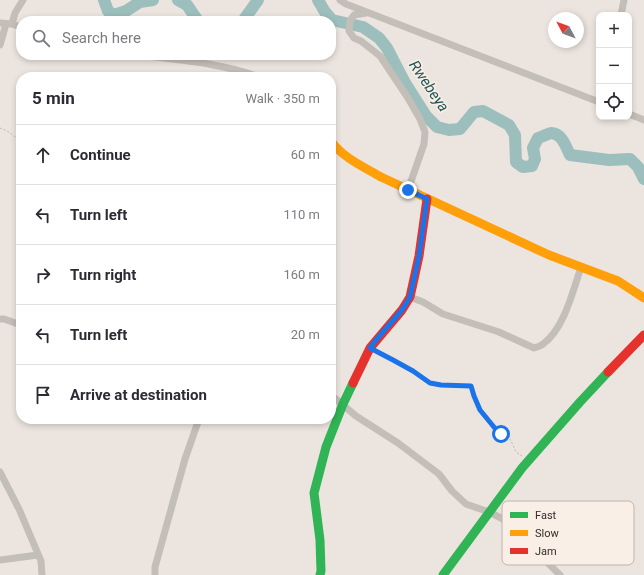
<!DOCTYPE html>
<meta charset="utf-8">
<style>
:root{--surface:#fff;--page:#f2f2f3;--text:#2b2b33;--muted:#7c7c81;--line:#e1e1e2}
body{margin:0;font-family:Roboto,sans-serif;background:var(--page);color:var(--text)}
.controls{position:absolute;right:12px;top:12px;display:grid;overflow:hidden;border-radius:8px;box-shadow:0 2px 6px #0003}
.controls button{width:36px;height:36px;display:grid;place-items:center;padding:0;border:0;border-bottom:1px solid var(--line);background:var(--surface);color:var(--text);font:20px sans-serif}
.compass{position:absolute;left:548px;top:12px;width:36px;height:36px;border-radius:50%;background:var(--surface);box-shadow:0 2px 6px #0003;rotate:311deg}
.stop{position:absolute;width:12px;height:12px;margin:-9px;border:3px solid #1a73e8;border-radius:50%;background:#fff}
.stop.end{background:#1a73e8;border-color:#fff;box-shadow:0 1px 4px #0008}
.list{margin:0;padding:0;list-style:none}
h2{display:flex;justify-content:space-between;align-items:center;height:52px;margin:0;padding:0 16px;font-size:17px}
h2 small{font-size:13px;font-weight:400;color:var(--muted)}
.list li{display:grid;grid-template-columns:26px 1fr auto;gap:12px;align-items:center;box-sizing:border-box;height:60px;padding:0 16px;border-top:1px solid var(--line)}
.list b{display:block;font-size:15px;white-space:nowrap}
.list em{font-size:13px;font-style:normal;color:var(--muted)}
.icon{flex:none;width:22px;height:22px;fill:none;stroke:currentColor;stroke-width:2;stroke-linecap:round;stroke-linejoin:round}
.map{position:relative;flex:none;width:644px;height:575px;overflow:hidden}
.search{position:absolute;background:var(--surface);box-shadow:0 2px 6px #0003;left:16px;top:16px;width:320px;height:44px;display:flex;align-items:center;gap:10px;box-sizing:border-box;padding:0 14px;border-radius:16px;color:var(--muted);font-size:15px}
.panel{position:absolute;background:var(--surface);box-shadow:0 2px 6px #0003;left:16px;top:72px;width:320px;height:352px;border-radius:16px}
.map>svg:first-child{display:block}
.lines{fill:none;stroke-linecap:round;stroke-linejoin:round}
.river{stroke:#9cbebc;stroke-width:12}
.path{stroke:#bdb6b1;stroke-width:1;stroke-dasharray:2 2;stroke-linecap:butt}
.street{stroke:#c4beb9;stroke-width:7}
.fast{stroke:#30b455;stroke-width:9}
.slow{stroke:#ff9f0a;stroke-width:9}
.jam{stroke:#e5322d;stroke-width:9}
.route{stroke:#1a73e8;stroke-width:5}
.labels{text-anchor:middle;stroke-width:3;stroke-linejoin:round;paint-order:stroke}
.water-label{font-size:15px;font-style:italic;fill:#1e5355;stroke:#f9efe6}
.key{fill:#f9efe6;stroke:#beb4ad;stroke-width:1}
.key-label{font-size:11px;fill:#352b27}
</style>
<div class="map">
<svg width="644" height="575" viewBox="0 0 644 575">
<rect width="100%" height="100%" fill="#ece5df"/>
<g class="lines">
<g class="river">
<path d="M104,0L108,11L114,15L126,11L140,2L153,0"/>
<path d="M178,0L187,5L198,21"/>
<path d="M318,0L325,12L332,20L363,27L379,38L387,48L405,83L426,116L437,127L449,130L460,129L474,112L483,111L509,125L515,135L516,162L523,167L532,166L535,159L533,148L538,138C542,137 547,134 551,133C562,133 566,147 570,155L609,160L630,159L638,167L644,179"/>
<path d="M243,21L258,0"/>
</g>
<g class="path">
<path d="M212,77L213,72"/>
<path d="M0,128L7,131L21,141"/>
<path d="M379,353L413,371L420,376L431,383L441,385L471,386L474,396L480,410L498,432L508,437L511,441L516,452L522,456"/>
</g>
<g class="street">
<path d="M340,0L346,4L599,102"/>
<path d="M366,13L354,15L350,21L349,31L354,38L361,41L380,56L408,98L420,119L425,132L424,144L408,190"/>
<path d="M621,15L624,0"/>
<path d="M0,23L12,24L21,27"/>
<path d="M12,24L15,13L23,0"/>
<path d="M0,45L6,24"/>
<path d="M138,55C177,60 222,63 259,77"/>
<path d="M629,114L644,120"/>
<path d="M331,156L336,148"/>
<path d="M410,297L423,302L443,314L499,332L534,348C537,347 541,346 543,344C564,329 573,291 581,267"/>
<path d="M0,319H4L21,325"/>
<path d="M331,395L356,416L398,443L439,474L452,491L466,504L489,512L503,519L560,575"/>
<path d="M0,472L19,509L41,561L42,575"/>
<path d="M0,560L38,555"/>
<path d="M155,575V567L185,459L199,419"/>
</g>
<g class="fast">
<path d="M320,575L321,571L320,540L314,493L326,447L343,404L353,383"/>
<path d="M443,575L522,468L580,402L608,372"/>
</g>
<path class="slow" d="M331,141C343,158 364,167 381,177L549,255L618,281L644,298"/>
<g class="jam">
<path d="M608,372L644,335"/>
<path d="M353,383L370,348L402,310L410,297L419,256L427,199"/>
</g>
</g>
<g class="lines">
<path class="route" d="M408,190L427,199L419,256L410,297L402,310L376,340L370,348L393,360L413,371L430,383L441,385L471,386L474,396L480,410L498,432L501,434"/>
</g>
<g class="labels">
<g class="water-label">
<text transform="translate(429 86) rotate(56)" y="5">Rwebeya</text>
</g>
</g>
<rect x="502" y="501" width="132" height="64" rx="6" class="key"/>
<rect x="510" y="512" width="18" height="6" fill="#30b455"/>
<rect x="510" y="530" width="18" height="6" fill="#ff9f0a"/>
<rect x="510" y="548" width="18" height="6" fill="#e5322d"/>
<g class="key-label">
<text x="535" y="519">Fast</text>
<text x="535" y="537">Slow</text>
<text x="535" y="555">Jam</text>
</g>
</svg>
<div class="controls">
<button>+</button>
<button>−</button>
<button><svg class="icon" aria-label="locate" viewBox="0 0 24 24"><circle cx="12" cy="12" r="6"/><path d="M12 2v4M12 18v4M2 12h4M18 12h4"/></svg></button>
</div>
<svg class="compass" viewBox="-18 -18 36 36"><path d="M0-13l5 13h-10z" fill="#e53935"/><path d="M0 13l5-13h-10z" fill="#7c7c81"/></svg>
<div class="stop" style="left:501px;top:434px"></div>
<div class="stop end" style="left:408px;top:190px"></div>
<div class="search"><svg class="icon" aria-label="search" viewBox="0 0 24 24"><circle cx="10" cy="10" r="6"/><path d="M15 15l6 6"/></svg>Search here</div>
<section class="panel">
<h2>5 min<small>Walk · 350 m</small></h2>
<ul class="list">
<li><svg class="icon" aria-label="ahead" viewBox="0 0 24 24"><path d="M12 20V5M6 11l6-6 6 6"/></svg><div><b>Continue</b></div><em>60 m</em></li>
<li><svg class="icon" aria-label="left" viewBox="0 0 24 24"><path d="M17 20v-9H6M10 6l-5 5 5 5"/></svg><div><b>Turn left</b></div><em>110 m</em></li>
<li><svg class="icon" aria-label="right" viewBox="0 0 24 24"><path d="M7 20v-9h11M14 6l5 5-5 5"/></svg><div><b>Turn right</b></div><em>160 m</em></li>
<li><svg class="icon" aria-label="left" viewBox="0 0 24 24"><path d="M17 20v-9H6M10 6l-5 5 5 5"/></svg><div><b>Turn left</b></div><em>20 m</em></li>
<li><svg class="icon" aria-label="arrive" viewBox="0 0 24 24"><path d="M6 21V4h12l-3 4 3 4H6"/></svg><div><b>Arrive at destination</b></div></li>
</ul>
</section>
</div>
